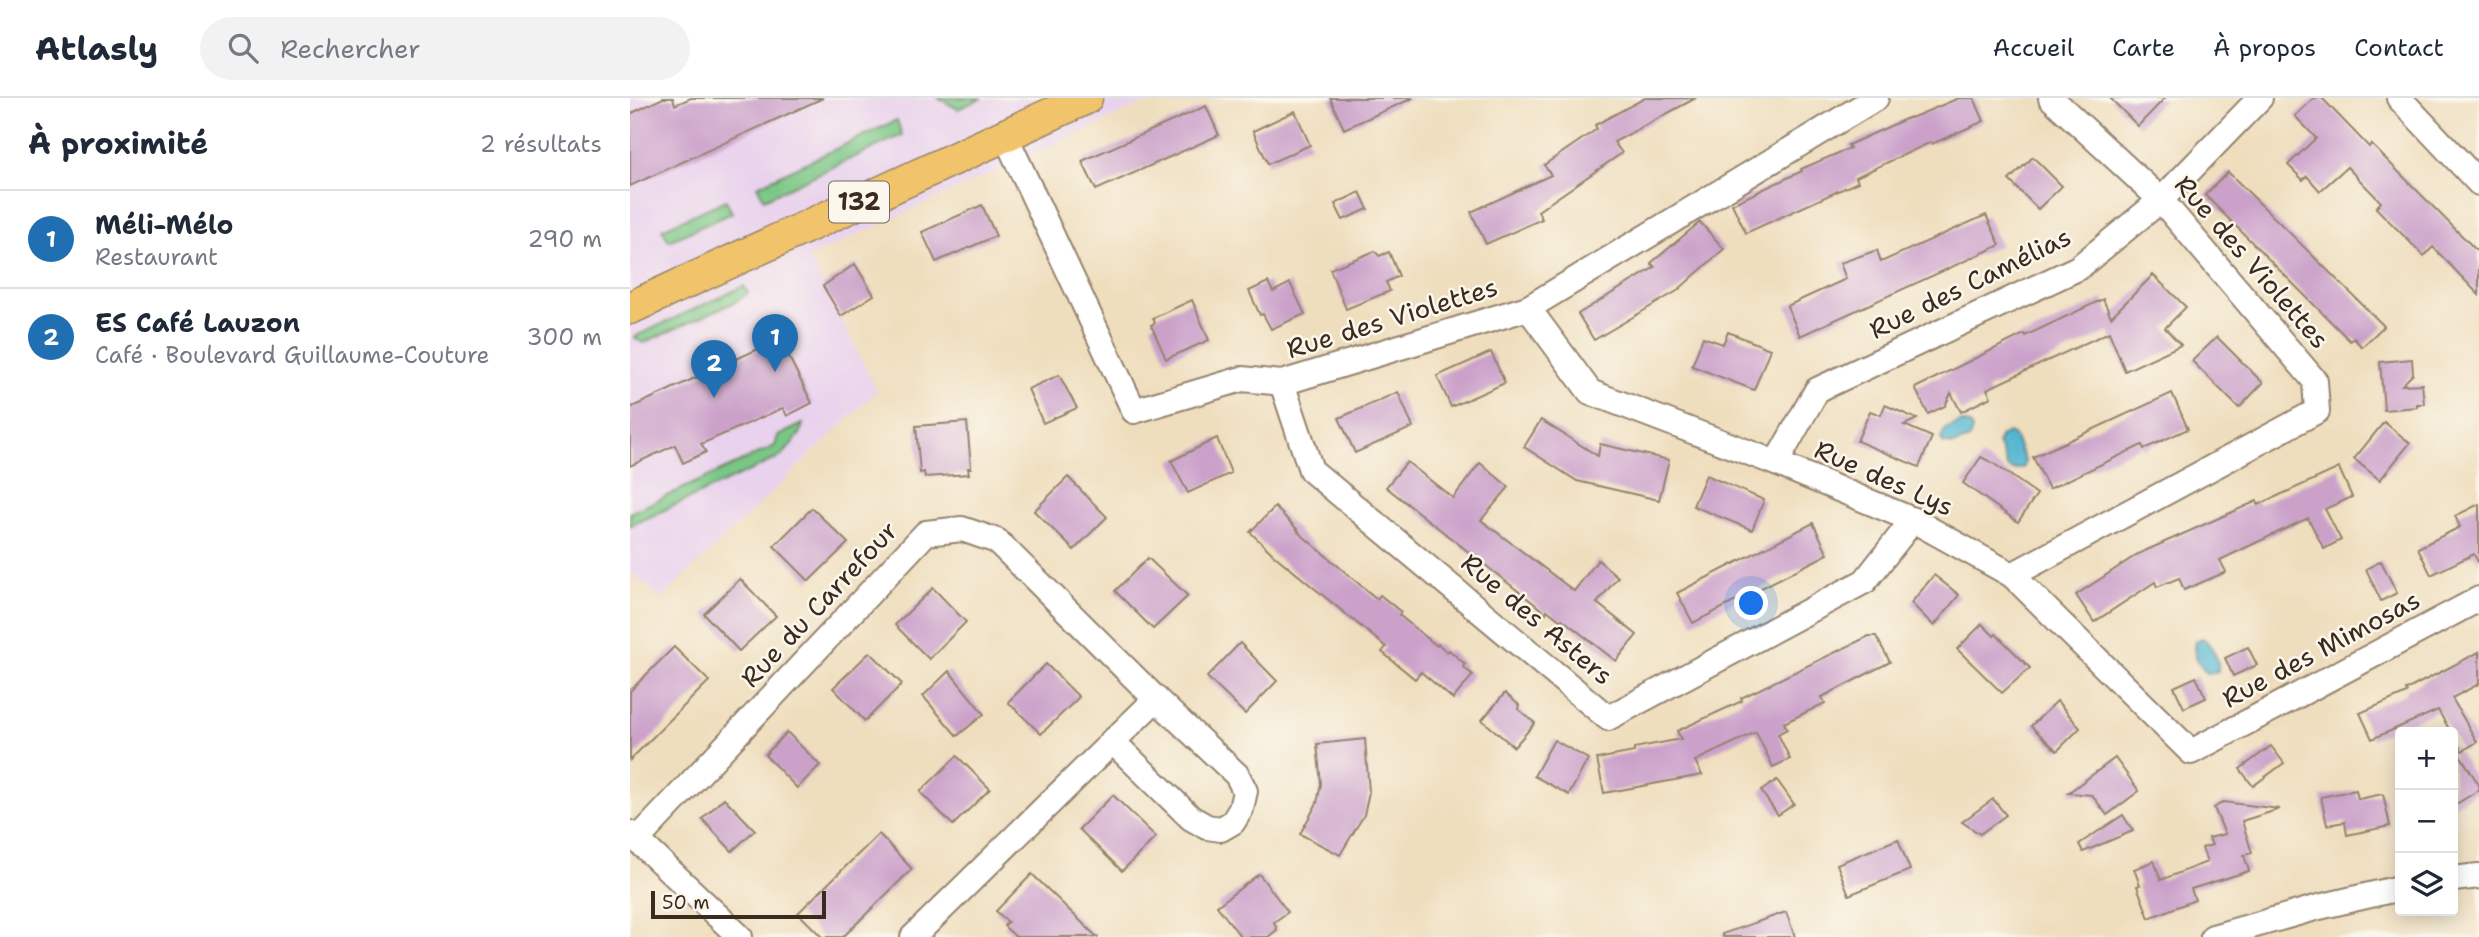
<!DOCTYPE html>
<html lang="fr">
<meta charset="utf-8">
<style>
:root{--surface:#fff;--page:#f2f2f3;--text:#1f2937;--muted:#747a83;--line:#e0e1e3;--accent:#1f6fb2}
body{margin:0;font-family:"Shantell Sans",sans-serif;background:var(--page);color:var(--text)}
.controls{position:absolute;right:21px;bottom:21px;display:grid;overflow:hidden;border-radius:7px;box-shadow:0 4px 18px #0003}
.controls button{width:63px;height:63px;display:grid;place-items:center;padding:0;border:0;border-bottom:2px solid var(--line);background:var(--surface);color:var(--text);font:35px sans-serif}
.scale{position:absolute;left:21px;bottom:18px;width:175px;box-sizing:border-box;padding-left:7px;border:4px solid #3b2a1e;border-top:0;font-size:19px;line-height:24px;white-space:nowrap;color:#3b2a1e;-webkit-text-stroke:5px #fbf7ec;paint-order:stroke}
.you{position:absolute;left:1122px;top:506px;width:24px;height:24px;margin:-18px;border:5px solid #fff;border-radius:50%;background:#1a73e8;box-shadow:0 0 0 10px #1a73e833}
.badge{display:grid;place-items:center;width:46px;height:46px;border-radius:50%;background:var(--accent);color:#fff;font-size:23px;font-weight:700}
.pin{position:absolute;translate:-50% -58px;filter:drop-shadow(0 2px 4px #0008)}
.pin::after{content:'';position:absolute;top:37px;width:24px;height:21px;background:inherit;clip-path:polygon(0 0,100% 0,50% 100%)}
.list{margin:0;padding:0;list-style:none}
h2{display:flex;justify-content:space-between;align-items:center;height:91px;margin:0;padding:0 28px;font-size:30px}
h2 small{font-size:23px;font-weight:400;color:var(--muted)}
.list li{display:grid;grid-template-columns:46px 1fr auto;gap:21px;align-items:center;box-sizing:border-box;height:98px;padding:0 28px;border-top:2px solid var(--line)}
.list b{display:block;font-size:26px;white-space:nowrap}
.list p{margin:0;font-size:23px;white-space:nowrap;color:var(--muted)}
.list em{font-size:23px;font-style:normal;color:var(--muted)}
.icon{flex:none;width:38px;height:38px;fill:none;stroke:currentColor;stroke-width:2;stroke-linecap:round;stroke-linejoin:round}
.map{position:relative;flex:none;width:1849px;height:839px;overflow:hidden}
header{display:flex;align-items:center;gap:42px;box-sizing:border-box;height:98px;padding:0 35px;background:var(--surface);border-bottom:2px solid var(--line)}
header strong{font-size:33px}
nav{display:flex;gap:38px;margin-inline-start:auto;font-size:24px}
.search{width:490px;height:63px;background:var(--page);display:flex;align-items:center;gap:18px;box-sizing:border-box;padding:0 24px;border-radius:38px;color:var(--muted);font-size:26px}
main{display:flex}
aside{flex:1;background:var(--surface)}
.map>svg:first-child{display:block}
.built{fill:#e9d2ed}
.green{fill:#79c685;stroke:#5a7852;stroke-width:2}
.water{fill:#52b6d1;stroke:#467078;stroke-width:2}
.building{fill:#cba1ca}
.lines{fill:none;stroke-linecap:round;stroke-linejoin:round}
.minor-casing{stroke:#95846e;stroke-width:28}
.major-casing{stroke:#95846e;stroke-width:35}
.minor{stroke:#fff;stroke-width:24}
.major{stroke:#f1c36a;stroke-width:32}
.labels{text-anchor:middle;stroke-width:5;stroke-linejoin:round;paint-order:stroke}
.shield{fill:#fbf7ec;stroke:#75685c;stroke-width:2}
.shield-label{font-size:24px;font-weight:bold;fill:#3b2a1e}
.street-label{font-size:26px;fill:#3b2a1e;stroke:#fbf7ec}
</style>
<header>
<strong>Atlasly</strong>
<div class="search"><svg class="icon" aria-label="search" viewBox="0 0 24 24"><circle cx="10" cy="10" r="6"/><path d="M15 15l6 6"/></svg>Rechercher</div>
<nav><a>Accueil</a><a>Carte</a><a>À propos</a><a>Contact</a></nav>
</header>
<main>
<aside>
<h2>À proximité<small>2 résultats</small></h2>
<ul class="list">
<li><span class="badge">1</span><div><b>Méli-Mélo</b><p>Restaurant</p></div><em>290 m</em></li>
<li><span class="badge">2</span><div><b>ES Café Lauzon</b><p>Café · Boulevard Guillaume-Couture</p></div><em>300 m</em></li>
</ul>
</aside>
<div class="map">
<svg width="1849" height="839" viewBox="0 0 1849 839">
<rect width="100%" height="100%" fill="#fbf7ec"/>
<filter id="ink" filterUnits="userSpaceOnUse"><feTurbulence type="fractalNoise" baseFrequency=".0143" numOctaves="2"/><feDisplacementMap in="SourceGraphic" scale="14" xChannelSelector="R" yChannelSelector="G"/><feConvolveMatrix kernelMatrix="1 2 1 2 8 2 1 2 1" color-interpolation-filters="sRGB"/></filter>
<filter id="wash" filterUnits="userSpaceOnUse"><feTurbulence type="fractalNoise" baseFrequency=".00686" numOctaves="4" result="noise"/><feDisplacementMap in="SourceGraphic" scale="28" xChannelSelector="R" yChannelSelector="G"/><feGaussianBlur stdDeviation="1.57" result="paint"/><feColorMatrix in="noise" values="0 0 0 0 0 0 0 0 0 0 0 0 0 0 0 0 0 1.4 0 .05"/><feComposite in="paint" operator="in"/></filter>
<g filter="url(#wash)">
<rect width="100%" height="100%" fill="#efdebe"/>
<path class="built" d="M0,0H525L179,159L247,293L31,501L0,473Z"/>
<g class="green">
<path d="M308,0H352L328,11Z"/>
<path d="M267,22L272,37L134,101L127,88Z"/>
<path d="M96,102L102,115L39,143L32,131Z"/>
<path d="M114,188L118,195L105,204L13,245L4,239Z"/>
<path d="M173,326L170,336L152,358L0,428V415L145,348L148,338Z"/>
</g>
<g class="water">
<path d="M1332,324L1340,327L1342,332L1339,341L1323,347L1313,345L1311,341L1315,331Z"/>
<path d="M1379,335L1384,338L1395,363L1394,369L1384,372L1378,370L1368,345L1370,339Z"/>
<path d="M1572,540C1581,545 1590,563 1588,573L1579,576C1569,570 1562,554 1565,543Z"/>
</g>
<g id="blocks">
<g class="building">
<path d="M33,0H43L45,7L61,0H193L0,88V16Z"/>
<path d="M700,0H783L714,31Z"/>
<path d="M1015,0H1066L984,44L992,55L908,113L912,121L856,146L841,114L921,77L914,67L967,31L965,27Z"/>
<path d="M1329,0H1344L1354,23L1302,46L1301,44L1226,79L1228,84L1116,135L1102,106L1172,73L1171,71L1220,50L1218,47L1280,19L1281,20Z"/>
<path d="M1480,0H1535L1508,28Z"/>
<path d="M1684,0H1692L1739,49L1741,46L1849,155V197L1803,149L1794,158L1746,110L1751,104L1717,69L1690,93L1677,78L1673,82L1658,67L1686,40L1665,18Z"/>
<path d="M576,8L589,37L466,92L452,63Z"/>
<path d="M665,13L680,47L638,66L623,33Z"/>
<path d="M1403,59L1432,88L1408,111L1379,82Z"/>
<path d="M1598,74L1754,228L1732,249L1724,240L1720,243L1575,97Z"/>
<path d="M730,94L738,111L713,122L705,106Z"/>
<path d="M352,107L366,138L306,164L292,134Z"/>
<path d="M1356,117L1370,147L1170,238L1157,208L1216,181L1210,165L1247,152L1251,164Z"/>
<path d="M1070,124L1094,151L1047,193L964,242L948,216L1025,169L1021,165Z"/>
<path d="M745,153L749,158L759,154L769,178L756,184L760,193L716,211L700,171Z"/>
<path d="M225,166L244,197L211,218L193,188Z"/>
<path d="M1523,177L1556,209L1535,230L1551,247L1495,273L1479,234L1357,291L1361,299L1331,314L1321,295L1315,308L1298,316L1285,290L1394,236L1395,238L1473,201L1481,219Z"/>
<path d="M638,184L643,194L660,185L675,216L641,231L633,216L630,217L619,193Z"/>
<path d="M562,202L579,242L536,261L521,227L525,225L523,220Z"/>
<path d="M1098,234L1140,251L1124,292L1062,268L1073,239L1093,246Z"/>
<path d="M1587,239L1633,285L1609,310L1562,263Z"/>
<path d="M150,241L182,305L157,318L153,310L71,346L76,354L53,365L45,347L0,368V310Z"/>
<path d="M861,254L875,285L821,309L807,278Z"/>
<path d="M1782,261L1783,276L1772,287L1792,286L1794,306H1787V309L1754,312L1750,264Z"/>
<path d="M429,277L447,310L413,325L398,291Z"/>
<path d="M768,294L783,329L725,355L709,320Z"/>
<path d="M1542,295L1558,331L1514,351L1512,347L1419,391L1403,359Z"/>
<path d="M1255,307L1287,321L1274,327L1302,339L1289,369L1227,343L1240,313L1251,317Z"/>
<path d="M911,322L968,358L970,346L1039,362L1029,402L947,383L894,349Z"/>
<path d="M337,324L341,370H338L339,376L295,379L294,374L290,375L286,328Z"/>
<path d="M1754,324L1780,345L1750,382L1724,361Z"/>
<path d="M587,340L601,375L558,395L541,363Z"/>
<path d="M1351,359L1363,365L1407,396L1388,424L1333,385Z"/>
<path d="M777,364L823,400L850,365L879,389L851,422L944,493L968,462L988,479L967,505L1007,537L986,563L932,521L931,523L917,512L916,515L756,389Z"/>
<path d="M1709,370L1722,399L1695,411L1711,442L1694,451L1678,420L1590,462L1596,474L1554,492L1549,480L1527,489L1525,484L1464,524L1446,497L1508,456L1627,403L1628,407Z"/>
<path d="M1076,377L1134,402L1122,432L1063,408Z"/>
<path d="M438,379L477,419L444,452L404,413Z"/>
<path d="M1849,406V466L1844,456L1801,477L1788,450L1830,429L1825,418Z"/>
<path d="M645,409L669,433L668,434L747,501L750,497L771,514L769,517L807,548L808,546L817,554L819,552L835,566L833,569L843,577L823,601L791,574L785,581L752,554L756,549L645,458L620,434Z"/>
<path d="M182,410L218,445L179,483L144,448Z"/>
<path d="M1183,425L1198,456L1063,525L1047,495Z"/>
<path d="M518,460L558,498L523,531L485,493Z"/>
<path d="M1751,463L1767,495L1751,503L1736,471Z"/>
<path d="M1304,477L1329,497L1304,528L1281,505Z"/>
<path d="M110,481L146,518L109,553L74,516Z"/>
<path d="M303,490L336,524L299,561L265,527Z"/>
<path d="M1352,526L1364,538L1366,536L1400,570L1372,595L1327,551Z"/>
<path d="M1239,538H1246L1260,564L1192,599L1195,605L1154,625L1157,631L1148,636L1160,661L1143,669L1126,634L1065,663L1072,677L974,695L967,661L1004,654V650L1051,641L1047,633L1112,603L1111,600Z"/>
<path d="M610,545L647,583L615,616L577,579Z"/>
<path d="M44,549L79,583L0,662V593Z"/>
<path d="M1618,549L1627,567L1603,578L1595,560Z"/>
<path d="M240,554L272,586L235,623L203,590Z"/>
<path d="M1849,554V586L1822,600L1847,644L1832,653L1808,612L1742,641L1730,615L1777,595L1776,592Z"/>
<path d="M416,566L449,599L411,636L378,604Z"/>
<path d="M319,573L354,616L327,638L293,598Z"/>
<path d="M1566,579L1576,600L1554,610L1544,589Z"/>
<path d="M875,595L889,607L888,611L905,625L884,649L852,622Z"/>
<path d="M1427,603L1450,630L1427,653L1401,628Z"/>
<path d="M157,634L190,667L167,690L135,657Z"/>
<path d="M735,641L739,694L734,717L710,757L670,736L687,705L691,686L687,646Z"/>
<path d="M924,642L958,661L939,697L904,678Z"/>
<path d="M1823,646L1849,687V692L1823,708Z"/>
<path d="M1641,648L1654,665L1623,688L1610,671Z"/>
<path d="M327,658L360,691L323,727L290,694Z"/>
<path d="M1485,660L1509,693L1477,717L1462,697L1438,695Z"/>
<path d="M1147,682L1164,706L1148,717L1131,693Z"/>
<path d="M1726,692L1728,701L1753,696L1760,728L1717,737L1715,724L1697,727L1691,699Z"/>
<path d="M483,697L526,739L492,773L449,731Z"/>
<path d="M94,700L125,732L102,753L72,721Z"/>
<path d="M1363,701L1376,717L1350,736L1332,724Z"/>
<path d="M1593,704L1650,711L1612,723L1622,755L1614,757L1619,773L1561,791L1565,802L1519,820L1507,788L1510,787L1504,771L1524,763L1531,782L1577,764L1572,750L1582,747L1579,740L1595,736L1584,710Z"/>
<path d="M1493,717L1503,733L1453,754L1449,746Z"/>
<path d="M249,736L282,771L213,839H192L168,815Z"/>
<path d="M1268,741L1280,772L1219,797L1207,766Z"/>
<path d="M402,776L467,839H386L374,828L378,824L366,813Z"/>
<path d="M629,776L658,814L644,824L647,832L638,839H611L587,808Z"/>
<path d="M1156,814L1165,839H1093L1092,836Z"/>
</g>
</g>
</g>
<g filter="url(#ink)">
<use href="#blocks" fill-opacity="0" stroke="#95846e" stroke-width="2"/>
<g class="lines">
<g class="minor-casing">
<g id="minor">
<path d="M1769,0L1849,85"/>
<path d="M375,37L504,313L612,281L652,285L898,210L1246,0"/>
<path d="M898,210L960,294L1146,365L1283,422L1382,477L1561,654L1849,501"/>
<path d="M652,285L681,372L978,620L1235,483L1283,422"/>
<path d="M1146,365L1187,292L1448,170L1531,102L1630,0"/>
<path d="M1382,477L1687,313L1685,283L1531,102L1421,0"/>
<path d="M0,735L110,839"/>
<path d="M7,742L296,435L332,431L367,443L526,601L607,677L615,693L611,711L603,724L591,731L577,729L561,720L482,643"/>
<path d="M1823,781L1849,778"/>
<path d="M283,839L526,601"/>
<path d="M1583,839L1689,809L1770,790"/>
</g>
</g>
<g class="major-casing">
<path id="major" d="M0,210L456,0"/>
</g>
<use href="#minor" class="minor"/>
<use href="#major" class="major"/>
</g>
</g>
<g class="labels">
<rect class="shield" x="199" y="83.5" width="60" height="41" rx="5"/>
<g class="shield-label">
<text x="229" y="112">132</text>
</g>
<g class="street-label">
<text transform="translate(1622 164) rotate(49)" y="9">Rue des Violettes</text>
<text transform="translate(1340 185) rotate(-26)" y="9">Rue des Camélias</text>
<text transform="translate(762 220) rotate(-17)" y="9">Rue des Violettes</text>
<text transform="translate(1254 380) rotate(24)" y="9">Rue des Lys</text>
<text transform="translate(189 506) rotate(-47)" y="9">Rue du Carrefour</text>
<text transform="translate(907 521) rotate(40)" y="9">Rue des Asters</text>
<text transform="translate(1691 551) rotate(-28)" y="9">Rue des Mimosas</text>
</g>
</g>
</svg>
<div class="controls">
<button>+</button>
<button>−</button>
<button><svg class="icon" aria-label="layers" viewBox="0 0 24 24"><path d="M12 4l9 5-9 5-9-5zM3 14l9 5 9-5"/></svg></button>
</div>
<div class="scale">50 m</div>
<div class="you"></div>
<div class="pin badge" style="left:145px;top:274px">1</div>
<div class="pin badge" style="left:84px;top:300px">2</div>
</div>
</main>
